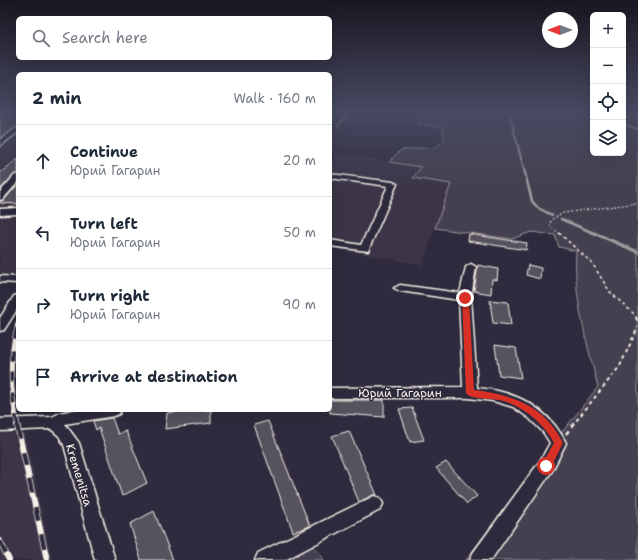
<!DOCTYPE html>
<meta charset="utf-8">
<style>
:root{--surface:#fff;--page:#f2f2f3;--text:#1f2937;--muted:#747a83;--line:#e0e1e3}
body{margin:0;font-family:"Shantell Sans",sans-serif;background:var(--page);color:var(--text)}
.controls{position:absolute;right:12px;top:12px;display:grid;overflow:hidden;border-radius:6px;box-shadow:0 4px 16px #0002}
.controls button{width:36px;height:36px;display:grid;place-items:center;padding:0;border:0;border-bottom:1px solid var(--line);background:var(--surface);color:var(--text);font:20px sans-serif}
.compass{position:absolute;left:542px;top:12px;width:36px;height:36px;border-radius:50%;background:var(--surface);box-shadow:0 4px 16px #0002;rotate:270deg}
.stop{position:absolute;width:12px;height:12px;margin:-9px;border:3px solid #d93025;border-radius:50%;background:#fff}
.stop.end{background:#d93025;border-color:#fff;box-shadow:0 1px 4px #0008}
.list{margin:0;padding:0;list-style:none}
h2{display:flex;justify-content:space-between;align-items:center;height:52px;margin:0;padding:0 16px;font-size:17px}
h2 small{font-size:13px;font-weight:400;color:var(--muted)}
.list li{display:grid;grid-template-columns:26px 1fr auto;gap:12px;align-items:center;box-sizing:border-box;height:72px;padding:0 16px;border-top:1px solid var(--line)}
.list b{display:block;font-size:15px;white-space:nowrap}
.list p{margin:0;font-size:13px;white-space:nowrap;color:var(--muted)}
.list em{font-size:13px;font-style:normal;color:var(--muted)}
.icon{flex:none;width:22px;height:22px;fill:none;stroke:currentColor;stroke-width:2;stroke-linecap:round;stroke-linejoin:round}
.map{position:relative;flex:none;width:638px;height:560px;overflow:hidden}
.search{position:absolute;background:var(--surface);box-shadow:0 4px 16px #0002;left:16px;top:16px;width:316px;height:44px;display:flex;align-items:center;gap:10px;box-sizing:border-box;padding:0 14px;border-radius:6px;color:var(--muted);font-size:15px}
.panel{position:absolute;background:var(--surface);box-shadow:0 4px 16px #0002;left:16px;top:72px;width:316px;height:340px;border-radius:6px}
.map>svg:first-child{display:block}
.built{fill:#3b3647}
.green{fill:#454050;stroke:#9c989c}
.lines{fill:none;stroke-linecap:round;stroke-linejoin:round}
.stream-far2{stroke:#a19ea0;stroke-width:2}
.stream-far1{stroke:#a19ea0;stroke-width:2.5}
.stream{stroke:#a19ea0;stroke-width:3}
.building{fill:#56525f;stroke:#f4f1e8}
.minor-casing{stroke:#f4f1e8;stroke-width:3}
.path-far3{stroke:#f4f1e8;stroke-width:1;stroke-dasharray:2 2;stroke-linecap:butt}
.path-far2{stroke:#f4f1e8;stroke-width:1.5;stroke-dasharray:3 3;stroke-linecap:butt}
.path-far1{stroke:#f4f1e8;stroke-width:2;stroke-dasharray:3.5 3.5;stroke-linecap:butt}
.path{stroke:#f4f1e8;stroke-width:2.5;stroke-dasharray:4.5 4.5;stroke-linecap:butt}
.minor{fill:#2f2a3d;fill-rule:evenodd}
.rail-far1-casing{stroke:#f4f1e8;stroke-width:5}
.rail-casing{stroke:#f4f1e8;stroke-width:6}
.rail-far1{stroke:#2f2a3d;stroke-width:3.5;stroke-dasharray:11;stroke-linecap:butt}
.rail{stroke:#2f2a3d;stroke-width:4.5;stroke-dasharray:14;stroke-linecap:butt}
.route{fill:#d93025}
.labels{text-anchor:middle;stroke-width:3;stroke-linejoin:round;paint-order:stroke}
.near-street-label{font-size:12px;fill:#f4f1e8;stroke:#2f2a3d}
</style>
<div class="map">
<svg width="638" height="560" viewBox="0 0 638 560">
<rect width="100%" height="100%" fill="#2f2a3d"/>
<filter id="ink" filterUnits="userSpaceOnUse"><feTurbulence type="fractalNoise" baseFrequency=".025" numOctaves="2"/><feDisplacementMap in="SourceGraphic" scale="8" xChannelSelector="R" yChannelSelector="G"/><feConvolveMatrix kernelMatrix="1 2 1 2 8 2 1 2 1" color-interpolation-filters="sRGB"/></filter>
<g filter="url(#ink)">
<g class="built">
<path d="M0,111H18V275L0,273Z"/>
<path d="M338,153L421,167L413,177L451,184L422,265L330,248V165Z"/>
<path d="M24,429L26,436L52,560H0V431Z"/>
</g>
<g class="green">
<path d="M438,111H593V153H623V111H638V560H466L540,460L598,387C587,342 573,298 576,251L559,247L555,235L531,232L512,239L435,228L451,184L413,178L421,167L389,162L401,150L436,147L444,140L443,127L418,124L422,112Z"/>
<path d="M313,544L324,560H284Z"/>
</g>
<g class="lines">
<g class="stream-far2">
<path d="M509,111L523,166"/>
<path d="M584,111L593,114"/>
<path d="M591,111H593"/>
<path d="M623,116L638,118"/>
<path d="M623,124L638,129"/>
<path d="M338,126L350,111"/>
</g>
<g class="stream-far1">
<path d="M523,165L532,201L538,208L552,215"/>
<path d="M561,219L596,234"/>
</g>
<path class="stream" d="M594,233L638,252"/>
</g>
<g class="building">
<path d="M0,113H18V126L0,138Z"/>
<path d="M18,159V174H14L0,190V173Z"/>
<path d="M18,184V204L0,203V201L4,200Z"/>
<path d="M469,234L527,243L526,250L468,241Z"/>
<path d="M478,265L498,269L497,280L492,279L491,294L474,291Z"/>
<path d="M528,265L541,268L540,279L526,275Z"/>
<path d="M490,300L508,302L511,325L493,323Z"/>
<path d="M495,345L516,348L521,378L499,375Z"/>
<path d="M330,400H384V417L330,413Z"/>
<path d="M412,408L424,440L410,442L399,409Z"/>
<path d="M190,410H211V423L165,429L167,413Z"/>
<path d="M112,418L118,434L126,431L147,483L122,496L99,428L96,430L93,421Z"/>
<path d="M268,421L310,526L293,532L254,425Z"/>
<path d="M349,431L377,495H373L359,502L332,436Z"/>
<path d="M446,462L477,496L467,504L436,468Z"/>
<path d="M154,511L173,560H141L130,524Z"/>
</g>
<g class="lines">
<g class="minor-casing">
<g id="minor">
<path d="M18,127V132L0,146V140Z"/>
<path d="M330,174L393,182L397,184L368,251L330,246V240L361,245L388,186L330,178Z"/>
<path d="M15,175H18V182L3,199L0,200V192Z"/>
<path d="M18,208V214L0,215V209Z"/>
<path d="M471,264L476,267L471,297L477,388C515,391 548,407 566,443L552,471L491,560H470L473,553L540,461L550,443L543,432L529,418L513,407L493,401L468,398H330V388L463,387L459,300L400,291L394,288L400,285L460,293L466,267Z"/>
<path d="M0,276L18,277V283L0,282Z"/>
<path d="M18,295V308L4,330L0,331V318L14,296Z"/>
<path d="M73,410H121L119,414L114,416L65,424L79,443L115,560H95L64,445L59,436L51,429L0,431V419L52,417L60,413Z"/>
<path d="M374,496L380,498L383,504L380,510L285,560H255L258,553Z"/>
</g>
</g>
<path class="path-far3" d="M560,234L550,226L551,220L563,213L638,203"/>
<path class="path-far2" d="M559,233L592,263L610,292L634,314L637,319"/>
<g class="path-far1">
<path d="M636,318L638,321"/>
<path d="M572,426L620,366L638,327"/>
</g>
<path class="path" d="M566,434L573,425"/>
<use href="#minor" class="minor"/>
<g class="rail-far1-casing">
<path id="rail-far1" d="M18,426C10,391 8,359 18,324"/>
</g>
<g class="rail-casing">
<g id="rail">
<path d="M17,425L47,560"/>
<path d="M0,541L9,560"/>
</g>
</g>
<use href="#rail-far1" class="rail-far1"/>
<use href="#rail" class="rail"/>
</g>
</g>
<linearGradient id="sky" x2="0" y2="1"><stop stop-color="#1a1722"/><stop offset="0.59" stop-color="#474a62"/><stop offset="1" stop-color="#474a62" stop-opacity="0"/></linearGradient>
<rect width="638" height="189" fill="url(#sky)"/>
<path class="route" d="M465,295L469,298L474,390C513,395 545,406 563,443L550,469L546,470L541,466L554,443C544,423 520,404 499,400C490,398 471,400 466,393L462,298Z"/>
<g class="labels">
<g class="near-street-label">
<text x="400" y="397">Юрий Гагарин</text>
<text transform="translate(79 475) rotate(73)" y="4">Kremenitsa</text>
</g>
</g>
</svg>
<div class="controls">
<button>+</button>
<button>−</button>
<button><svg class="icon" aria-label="locate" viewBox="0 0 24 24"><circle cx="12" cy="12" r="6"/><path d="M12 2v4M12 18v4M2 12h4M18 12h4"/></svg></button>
<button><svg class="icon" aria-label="layers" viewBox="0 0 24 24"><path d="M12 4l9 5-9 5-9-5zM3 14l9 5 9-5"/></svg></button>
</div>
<svg class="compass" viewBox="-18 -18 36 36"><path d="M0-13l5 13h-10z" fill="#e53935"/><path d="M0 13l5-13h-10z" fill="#747a83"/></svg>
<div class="stop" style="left:546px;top:466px"></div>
<div class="stop end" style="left:465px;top:298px"></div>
<div class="search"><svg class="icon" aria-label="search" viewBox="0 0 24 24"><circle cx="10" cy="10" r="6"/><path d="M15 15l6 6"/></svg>Search here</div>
<section class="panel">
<h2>2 min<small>Walk · 160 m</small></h2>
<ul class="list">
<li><svg class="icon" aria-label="ahead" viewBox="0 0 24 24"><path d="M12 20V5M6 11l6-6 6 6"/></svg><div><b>Continue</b><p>Юрий Гагарин</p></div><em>20 m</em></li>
<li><svg class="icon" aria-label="left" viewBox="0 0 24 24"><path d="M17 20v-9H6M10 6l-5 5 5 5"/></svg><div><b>Turn left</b><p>Юрий Гагарин</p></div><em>50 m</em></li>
<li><svg class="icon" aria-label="right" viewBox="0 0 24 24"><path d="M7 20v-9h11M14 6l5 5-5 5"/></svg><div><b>Turn right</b><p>Юрий Гагарин</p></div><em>90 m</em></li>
<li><svg class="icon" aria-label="arrive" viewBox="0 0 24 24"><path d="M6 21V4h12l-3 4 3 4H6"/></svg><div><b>Arrive at destination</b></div></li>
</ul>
</section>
</div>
